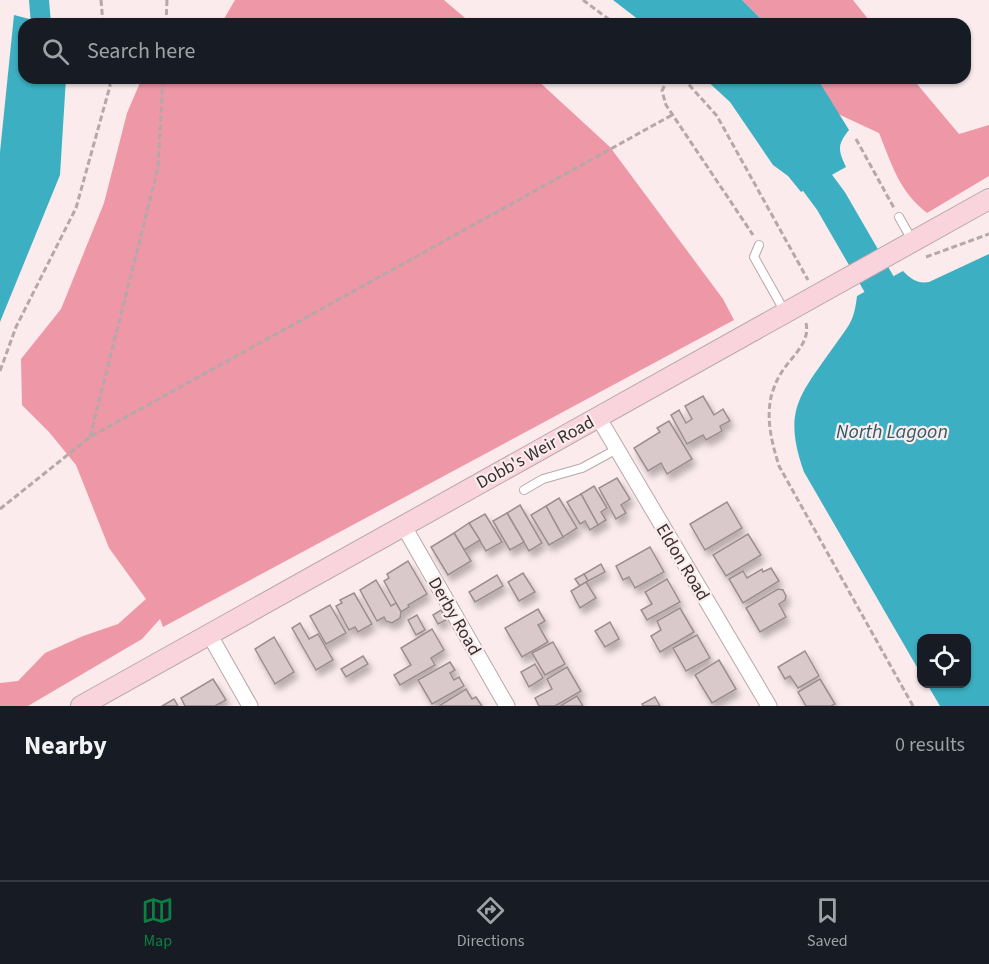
<!DOCTYPE html>
<style>
:root{--surface:#171b24;--page:#242831;--text:#f1f3f6;--muted:#9ea1a6;--line:#363941;--accent:#0b8043}
body{margin:0;font-family:"Source Sans 3",sans-serif;background:var(--page);color:var(--text)}
.controls{position:absolute;right:18px;bottom:18px;display:grid;overflow:hidden;border-radius:12px;box-shadow:0 2px 4px #0004}
.controls button{width:54px;height:54px;display:grid;place-items:center;padding:0;border:0;border-bottom:2px solid var(--line);background:var(--surface);color:var(--text);font:30px sans-serif}
.list{margin:0;padding:0;list-style:none}
h2{display:flex;justify-content:space-between;align-items:center;height:78px;margin:0;padding:0 24px;font-size:26px}
h2 small{font-size:20px;font-weight:400;color:var(--muted)}
.icon{flex:none;width:33px;height:33px;fill:none;stroke:currentColor;stroke-width:2;stroke-linecap:round;stroke-linejoin:round}
.map{position:relative;flex:none;width:989px;height:706px;overflow:hidden}
.search{position:absolute;background:var(--surface);box-shadow:0 2px 4px #0004;left:18px;right:18px;top:18px;height:66px;display:flex;align-items:center;gap:15px;box-sizing:border-box;padding:0 21px;border-radius:18px;color:var(--muted);font-size:22px}
.sheet{height:174px;background:var(--surface)}
nav{display:flex;justify-content:space-around;align-items:center;box-sizing:border-box;height:84px;border-top:2px solid var(--line);background:var(--surface);font-size:16px;color:var(--muted)}
nav a{display:grid;justify-items:center;gap:3px}
nav .on{color:var(--accent)}
.map>svg:first-child{display:block}
.forest{fill:#ee98a7}
.water{fill:#3cb0c2}
.lines{fill:none;stroke-linecap:round;stroke-linejoin:round}
.canal{stroke:#3cb0c2;stroke-width:20}
.river{stroke:#3cb0c2;stroke-width:33}
.building{fill:#d9c9cb;stroke:#9c8d8f;stroke-width:1.5;filter:url(#shadow)}
.lane-casing{stroke:#b8a8aa;stroke-width:10}
.street-casing{stroke:#b8a8aa;stroke-width:17}
.secondary-casing{stroke:#b8a8aa;stroke-width:22}
.path{stroke:#b4a8a9;stroke-width:3;stroke-dasharray:6 3;stroke-linecap:butt}
.lane{stroke:#fff;stroke-width:8}
.street{stroke:#fff;stroke-width:15}
.secondary{stroke:#fad4dd;stroke-width:20}
.labels{text-anchor:middle;stroke-width:4.5;stroke-linejoin:round;paint-order:stroke}
.street-label{font-size:18px;fill:#352f2f;stroke:#fbebed}
.water-label{font-size:20px;font-style:italic;fill:#2d5d65;stroke:#fbebed}
</style>
<div class="map">
<svg width="989" height="706" viewBox="0 0 989 706">
<defs>
<filter id="shadow"><feDropShadow dx="3.5" dy="6" stdDeviation="3" flood-color="#0004"/></filter>
</defs>
<rect width="100%" height="100%" fill="#fbebed"/>
<g class="forest">
<path d="M235,0H444L472,24H221Z"/>
<path d="M742,0H853L872,24H766Z"/>
<path d="M142,78H535L610,147L723,299L734,320L163,627L160,619L142,639L28,706H0V683L18,681L45,653L83,636L118,624L146,599L109,548L76,465L49,432L22,405L21,359L61,309L104,203L127,113Z"/>
<path d="M817,78H912L959,134L989,125V176L927,213C899,191 892,165 879,133L838,114Z"/>
</g>
<g class="water">
<path d="M613,0H742L766,24H644Z"/>
<path d="M14,15L49,24H24V78H66L60,175L0,322V152Z"/>
<path d="M704,78H817L849,130C837,145 838,150 846,167L828,177L821,173L817,176L816,183L801,192L788,176L773,165L730,102Z"/>
<path d="M989,254V706H940L927,684H966V638H922L921,674L804,472C782,410 800,395 835,345C849,325 854,322 857,296L903,271C911,279 917,284 929,282Z"/>
</g>
<g class="lines">
<path class="canal" d="M39,0L41,24"/>
<path class="river" d="M740,78L831,201L879,284"/>
</g>
<g class="building">
<path d="M703,396L714,415L723,409L730,421L720,426L722,431L706,440L703,435L687,444L671,415L679,410L686,423L692,419L685,406Z"/>
<path d="M669,421L692,459L667,474L661,463L648,471L634,448L660,432L657,428Z"/>
<path d="M617,478L630,499L621,505L626,513L616,519L599,488Z"/>
<path d="M594,486L607,508L601,512L606,520L598,525L581,494Z"/>
<path d="M581,494L598,525L590,530L585,521L580,524L567,502Z"/>
<path d="M559,498L577,528L563,537L546,506Z"/>
<path d="M727,502L742,528L705,550L690,524Z"/>
<path d="M520,505L542,543L529,551L507,513Z"/>
<path d="M546,506L563,537L549,545L531,515Z"/>
<path d="M507,513L524,542L510,550L493,521Z"/>
<path d="M485,514L502,542L486,551L469,523Z"/>
<path d="M469,523L480,540L464,550L454,533Z"/>
<path d="M454,533L471,561L448,575L431,547Z"/>
<path d="M748,534L761,555L726,576L713,555Z"/>
<path d="M650,547L664,572L635,588L629,577L623,580L616,566Z"/>
<path d="M408,561L427,594L408,605L409,607L401,612L384,581L389,578L387,574Z"/>
<path d="M601,564L605,572L588,581L584,574Z"/>
<path d="M771,568L779,581L743,603L729,579L743,571L747,578L762,569L763,572Z"/>
<path d="M523,573L535,592L519,601L508,582Z"/>
<path d="M584,574L588,581L580,586L575,579Z"/>
<path d="M497,575L503,586L475,602L469,592Z"/>
<path d="M667,579L680,602L647,620L641,610L652,604L645,592Z"/>
<path d="M376,580L391,606L396,603L401,612L400,618L392,623L386,621L384,617L377,621L360,590Z"/>
<path d="M586,582L596,598L580,608L571,591Z"/>
<path d="M778,589L783,590L786,596L785,600L779,604L786,617L760,632L746,608Z"/>
<path d="M354,593L372,624L358,632L355,627L349,630L336,606L342,603L340,600Z"/>
<path d="M330,605L346,633L326,644L310,616Z"/>
<path d="M680,608L694,632L660,652L651,636L661,630L657,621Z"/>
<path d="M538,609L545,621L538,625L548,642L522,657L505,628Z"/>
<path d="M441,610L446,620L438,624L433,615Z"/>
<path d="M417,615L425,630L416,635L408,620Z"/>
<path d="M610,622L619,639L605,647L595,631Z"/>
<path d="M300,623L309,639L318,634L333,660L316,670L292,628Z"/>
<path d="M432,629L444,650L431,658L435,665L400,685L394,675L411,665L401,648Z"/>
<path d="M697,635L710,658L686,671L673,648Z"/>
<path d="M274,637L294,672L275,684L255,649Z"/>
<path d="M553,642L565,664L545,675L532,653Z"/>
<path d="M805,651L819,676L798,688L790,676L785,679L778,667Z"/>
<path d="M363,656L368,664L346,677L341,669Z"/>
<path d="M719,660L736,689L712,703L695,675Z"/>
<path d="M450,662L455,670L450,673L454,680L459,677L464,686L432,704L418,680Z"/>
<path d="M535,664L543,678L529,687L521,672Z"/>
<path d="M567,667L581,691L555,706H539L535,698L552,689L547,679Z"/>
<path d="M213,679L226,700L215,706H185L181,698Z"/>
<path d="M820,679L835,704L831,706H806L798,692Z"/>
<path d="M466,689L472,699L476,697L482,706H439Z"/>
<path d="M577,696L583,706H560Z"/>
<path d="M655,697L660,706H643L642,704Z"/>
<path d="M174,699L178,706H162Z"/>
</g>
<g class="lines">
<g class="lane-casing">
<g id="lane">
<path d="M899,217L912,240"/>
<path d="M759,245L754,257L785,312"/>
<path d="M524,490L543,479L582,468L617,449"/>
</g>
</g>
<g class="street-casing">
<g id="street">
<path d="M598,417L769,706"/>
<path d="M403,525L507,706"/>
<path d="M209,634L250,706"/>
</g>
</g>
<g class="secondary-casing">
<path id="secondary" d="M81,706L989,199"/>
</g>
<g class="path">
<path d="M101,0L103,24"/>
<path d="M583,0L615,24"/>
<path d="M166,24L167,0"/>
<path d="M668,78L662,91L666,105L753,235"/>
<path d="M683,78L717,116L808,280"/>
<path d="M856,139L894,208"/>
<path d="M926,257L989,234"/>
<path d="M806,323C811,344 789,358 780,375C776,381 773,390 771,397C766,421 772,443 779,466L913,706"/>
<path d="M0,371L16,327L76,208L110,86L109,78"/>
<path d="M90,437L158,168L163,78"/>
<path d="M0,509L90,437L672,115"/>
</g>
<use href="#lane" class="lane"/>
<use href="#street" class="street"/>
<use href="#secondary" class="secondary"/>
</g>
<g class="labels">
<g class="street-label">
<text transform="translate(535 452) rotate(-29)" y="6">Dobb's Weir Road</text>
<text transform="translate(683 562) rotate(59)" y="6">Eldon Road</text>
<text transform="translate(455 616) rotate(60)" y="6">Derby Road</text>
</g>
<g class="water-label">
<text x="892" y="438">North Lagoon</text>
</g>
</g>
</svg>
<div class="controls">
<button><svg class="icon" aria-label="locate" viewBox="0 0 24 24"><circle cx="12" cy="12" r="6"/><path d="M12 2v4M12 18v4M2 12h4M18 12h4"/></svg></button>
</div>
<div class="search"><svg class="icon" aria-label="search" viewBox="0 0 24 24"><circle cx="10" cy="10" r="6"/><path d="M15 15l6 6"/></svg>Search here</div>
</div>
<section class="sheet">
<h2>Nearby<small>0 results</small></h2>
<ul class="list">
</ul>
</section>
<nav>
<a class="on"><svg class="icon" aria-label="map" viewBox="0 0 24 24"><path d="M3 6l6-2 6 2 6-2v14l-6 2-6-2-6 2zM9 4v14M15 6v14"/></svg>Map</a>
<a><svg class="icon" aria-label="directions" viewBox="0 0 24 24"><path d="M12 3l9 9-9 9-9-9zM9 14v-3h6M13 9l2 2-2 2"/></svg>Directions</a>
<a><svg class="icon" aria-label="saved" viewBox="0 0 24 24"><path d="M7 4h10v16l-5-4-5 4z"/></svg>Saved</a>
</nav>
